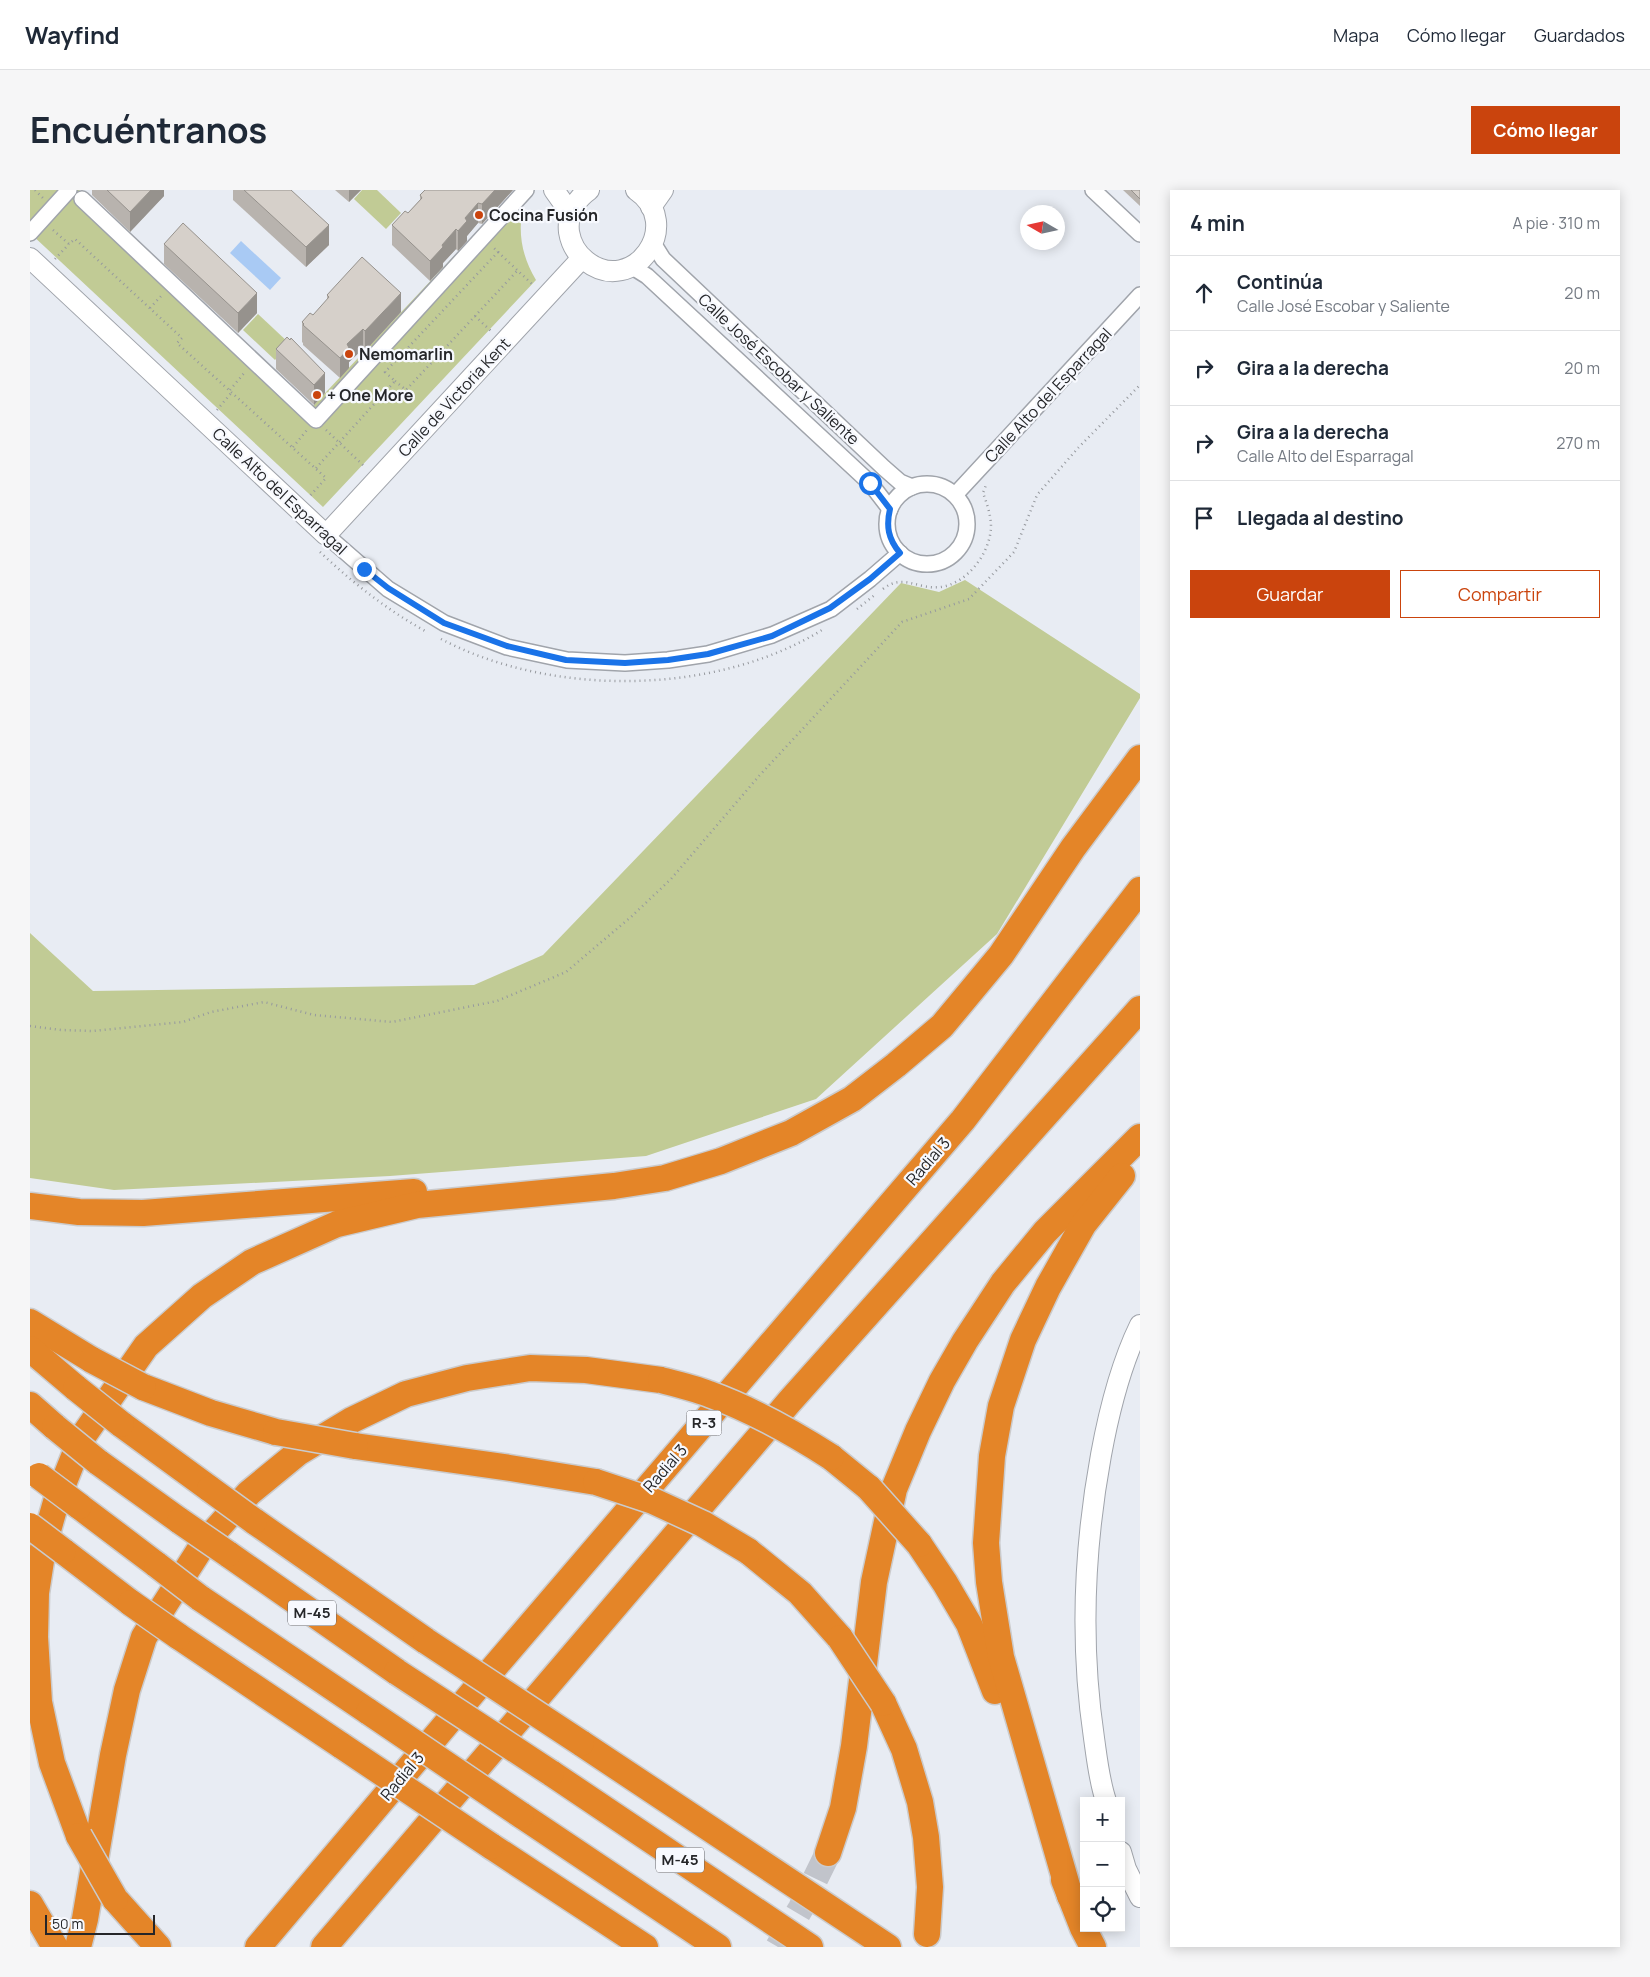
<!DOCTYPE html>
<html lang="es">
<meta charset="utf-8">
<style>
:root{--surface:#fff;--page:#f6f6f7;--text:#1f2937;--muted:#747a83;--line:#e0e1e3;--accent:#ca440d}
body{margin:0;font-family:Manrope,sans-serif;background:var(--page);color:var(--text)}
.controls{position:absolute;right:15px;bottom:15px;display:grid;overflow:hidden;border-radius:0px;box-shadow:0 2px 12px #0003}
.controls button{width:45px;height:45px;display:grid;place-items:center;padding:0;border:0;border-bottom:1px solid var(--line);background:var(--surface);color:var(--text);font:25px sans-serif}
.compass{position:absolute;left:990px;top:15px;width:45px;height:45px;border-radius:50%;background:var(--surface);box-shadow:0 2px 12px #0003;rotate:279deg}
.scale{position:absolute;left:15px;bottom:12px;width:110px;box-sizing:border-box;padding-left:5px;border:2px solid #252629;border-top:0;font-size:14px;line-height:18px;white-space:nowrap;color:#252629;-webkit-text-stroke:4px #f7f9fe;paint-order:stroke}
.stop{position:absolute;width:15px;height:15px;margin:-11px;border:4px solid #1a73e8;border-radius:50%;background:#fff}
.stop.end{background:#1a73e8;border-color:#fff;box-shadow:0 1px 5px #0008}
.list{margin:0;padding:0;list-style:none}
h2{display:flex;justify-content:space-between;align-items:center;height:65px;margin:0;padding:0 20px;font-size:21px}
h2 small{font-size:16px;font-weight:400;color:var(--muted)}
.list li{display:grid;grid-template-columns:32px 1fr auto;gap:15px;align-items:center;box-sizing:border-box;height:75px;padding:0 20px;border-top:1px solid var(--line)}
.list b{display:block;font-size:19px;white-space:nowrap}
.list p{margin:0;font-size:16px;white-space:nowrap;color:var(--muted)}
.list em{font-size:16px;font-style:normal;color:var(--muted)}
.actions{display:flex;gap:10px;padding:15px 20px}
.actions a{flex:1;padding:11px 0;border:1px solid var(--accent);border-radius:0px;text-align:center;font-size:18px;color:var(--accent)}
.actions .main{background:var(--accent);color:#fff}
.icon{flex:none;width:28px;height:28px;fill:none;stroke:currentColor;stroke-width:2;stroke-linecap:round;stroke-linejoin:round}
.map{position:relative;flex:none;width:1110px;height:1757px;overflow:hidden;border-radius:0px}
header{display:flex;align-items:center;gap:30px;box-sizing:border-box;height:70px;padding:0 25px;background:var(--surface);border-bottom:1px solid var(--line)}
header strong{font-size:24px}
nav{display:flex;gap:28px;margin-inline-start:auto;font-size:18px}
.intro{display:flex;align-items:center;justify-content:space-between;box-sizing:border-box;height:120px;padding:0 30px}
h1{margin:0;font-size:35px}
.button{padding:12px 22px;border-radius:0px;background:var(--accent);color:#fff;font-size:18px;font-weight:700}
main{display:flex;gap:30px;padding:0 30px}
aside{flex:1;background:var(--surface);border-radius:0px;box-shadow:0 2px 12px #0003}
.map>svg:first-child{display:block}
.green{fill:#c1cb95}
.water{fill:#a9caf4}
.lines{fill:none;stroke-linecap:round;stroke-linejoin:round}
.highway-tunnel{stroke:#c1c4cb;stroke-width:26;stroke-dasharray:26 13;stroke-linecap:butt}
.street-casing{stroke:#a0a4ab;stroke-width:18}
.secondary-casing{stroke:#a0a4ab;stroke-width:22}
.highway-casing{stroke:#cbcbcc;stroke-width:29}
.path{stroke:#96999e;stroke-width:2.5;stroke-dasharray:1 4;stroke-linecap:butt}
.street{stroke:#fff;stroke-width:15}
.secondary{stroke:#fff;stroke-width:20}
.highway{stroke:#e48528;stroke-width:26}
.highway-bridge-casing{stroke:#cbcbcc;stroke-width:29;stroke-linecap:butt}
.highway-bridge{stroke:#e48528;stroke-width:26}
.wall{fill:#b8b3ae}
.shaded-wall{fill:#96928d}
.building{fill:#d6d0ca;stroke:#96928d}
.route{stroke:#1a73e8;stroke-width:6}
.poi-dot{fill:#ca440d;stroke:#f7f9fe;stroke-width:2}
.labels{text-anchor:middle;stroke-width:4.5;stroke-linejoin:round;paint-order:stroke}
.shield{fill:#f7f9fe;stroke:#646569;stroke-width:1}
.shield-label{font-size:15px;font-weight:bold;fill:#252629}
.poi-label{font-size:16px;font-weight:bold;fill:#252629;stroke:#f7f9fe;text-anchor:start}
.street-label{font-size:16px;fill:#252629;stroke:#f7f9fe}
</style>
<header>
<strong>Wayfind</strong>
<nav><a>Mapa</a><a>Cómo llegar</a><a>Guardados</a></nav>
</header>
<div class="intro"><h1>Encuéntranos</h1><a class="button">Cómo llegar</a></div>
<main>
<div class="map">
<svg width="1110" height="1757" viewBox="0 0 1110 1757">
<rect width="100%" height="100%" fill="#e8ecf3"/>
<g class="green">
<path d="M0,0H49L282,217L486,0L496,3C487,34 489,62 506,90L293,317L0,43Z"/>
<path d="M332,0H347L371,23L356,39L324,9Z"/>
<path d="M228,124L260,154L245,170L213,140Z"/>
<path d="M935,390L1110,504V508L967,744L786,909L616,966L360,986L84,1000L0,988V743L63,801L444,795L513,765L871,393L909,402Z"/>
</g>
<path class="water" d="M211,51L251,88L240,100L200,63Z"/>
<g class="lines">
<path class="highway-tunnel" d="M748,1757L771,1718L798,1663"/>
<g class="street-casing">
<g id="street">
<path d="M1063,0L1110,44"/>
<path d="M52,9L286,230L496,0"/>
<path d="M0,43L39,0"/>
<path d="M623,53L633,69L854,278L870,292L882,297"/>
<path d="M601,76L617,86L840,293L860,319"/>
<circle cx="897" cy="334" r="40"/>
<path d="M925,305L1110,105"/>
<path d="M296,345L358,399L414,433L477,457L537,470L595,473L638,470L678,464L742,445L801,419L840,389L870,363"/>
</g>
</g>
<g class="secondary-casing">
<g id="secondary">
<path d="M524,0L541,24"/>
<path d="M559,0C545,10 537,25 539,42C541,54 547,64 556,71C603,108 656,34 606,0"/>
<path d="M621,17L633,0"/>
<path d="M0,68L296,345L552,68"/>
<path d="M1076,1611C1069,1590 1067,1569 1064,1548C1050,1454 1054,1358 1071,1265C1079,1221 1090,1176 1110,1135"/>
<path d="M1091,1662L1096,1679L1110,1707"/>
</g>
</g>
<g class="highway-casing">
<g id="highway">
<path d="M0,1016L49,1022L113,1023L384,1002"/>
<path d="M0,1132L62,1170"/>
<path d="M0,1159L46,1198"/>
<path d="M113,1197L181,1223L246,1242"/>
<path d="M0,1215L25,1237"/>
<path d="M91,1234L180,1299"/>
<path d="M325,1256L480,1278L566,1292"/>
<path d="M801,1267L839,1298"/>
<path d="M68,1272L150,1331"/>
<path d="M49,1316L127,1375"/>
<path d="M224,1331L396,1451"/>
<path d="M889,1354L915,1393L939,1434L965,1501"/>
<path d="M33,1361L101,1413"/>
<path d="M718,1361L770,1403L810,1448"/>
<path d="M198,1364L367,1482"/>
<path d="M170,1408L339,1522"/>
<path d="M148,1446L312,1556"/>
<path d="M853,1513L874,1559L890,1612L896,1647L900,1697L897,1744"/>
<path d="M551,1553L858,1757"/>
<path d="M521,1583L780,1757"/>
<path d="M491,1625L688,1757"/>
<path d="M49,1646L22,1573L9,1512L5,1447L6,1403L13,1358L26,1312L51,1249L116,1156L172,1106L222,1072L307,1034L387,1015L584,996L635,988L691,971L761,943L822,909L866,875L912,836L971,765L1043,658L1110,568"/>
<path d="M461,1656L615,1757"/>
<path d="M798,1663L813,1618L824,1556L844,1392L864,1299L888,1241L912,1191L935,1151L973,1093L1015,1042L1110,947"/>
<path d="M1034,1690L1053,1738L1063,1757"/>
<path d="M1040,1706L971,1467L959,1392L956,1353L962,1266L971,1216L993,1150L1018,1097L1053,1035L1092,986"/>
<path d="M85,1709L128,1757"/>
<path d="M0,1714L25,1757"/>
<path d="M48,1757L55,1729L83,1565L97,1500L114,1447L174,1353L219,1303L269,1262L322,1230L376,1204L437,1188L500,1178L556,1180L631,1190"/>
<path d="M228,1757L461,1481L933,930L1110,700"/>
<path d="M294,1757L760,1211L1110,819"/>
</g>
</g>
<g class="path">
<path d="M5,0L13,8"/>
<path d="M23,40L39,54L45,49L152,148L147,153L296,288L279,307"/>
<path d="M468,62L503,95"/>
<path d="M25,69L39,54"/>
<path d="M120,118L133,104"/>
<path d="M445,126L462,142"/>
<path d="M365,191L376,200L488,80"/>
<path d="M200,200L215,182"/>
<path d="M187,220L202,202"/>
<path d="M296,240L335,277"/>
<path d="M263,257L277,240"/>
<path d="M286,278L365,191L355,182L468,62L463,57"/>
<path d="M290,362C323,393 357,420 397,442"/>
<path d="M853,399C873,383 888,400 911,397C938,393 960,363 961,337C961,325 957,314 953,303L956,295"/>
<path d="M827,419L846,404"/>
<path d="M411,449C521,507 685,506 792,440"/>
<path d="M0,836L31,840L63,841L153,832L181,822L234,812L284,825L362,832L467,811L536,782L602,726L641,689L729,586L872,432L939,409L984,362L1007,305L1048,258L1110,195"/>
</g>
<use href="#street" class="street"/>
<use href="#secondary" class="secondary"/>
<use href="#highway" class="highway"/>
<g class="highway-bridge-casing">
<g id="highway-bridge">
<path d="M62,1170L113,1197"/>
<path d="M631,1190C647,1194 664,1198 679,1204C723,1220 762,1242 801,1267"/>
<path d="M46,1198L91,1234"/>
<path d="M25,1237L68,1272"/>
<path d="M246,1242L325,1256"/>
<path d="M9,1286L49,1316"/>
<path d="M566,1292L623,1311L673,1334L718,1361"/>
<path d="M839,1298L889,1354"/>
<path d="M180,1299L224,1331"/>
<path d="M150,1331L198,1364"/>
<path d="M0,1336L33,1361"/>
<path d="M127,1375L170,1408"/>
<path d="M101,1413L148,1446"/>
<path d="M810,1448L853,1513"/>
<path d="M396,1451L551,1553"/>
<path d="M367,1482L521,1583"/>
<path d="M339,1522L491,1625"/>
<path d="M312,1556L461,1656"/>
<path d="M49,1646L85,1709"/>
</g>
</g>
<use href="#highway-bridge" class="highway-bridge"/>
</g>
<g class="wall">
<path d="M62,0H134V6L100,42L62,5Z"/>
<path d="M203,0H261L299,55L276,77L203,10Z"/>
<path d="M305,0H331L319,12Z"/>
<path d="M395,0H483L452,34L448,33L437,46V51L428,61L426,59L413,73V77L400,91L362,55V35L378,23L390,10V5Z"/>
<path d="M1093,0H1110V16Z"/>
<path d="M134,54L227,123L208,143L134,74Z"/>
<path d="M297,105L371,122L335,161L333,159L319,172V178L310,188L273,155V153L272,152V132L283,125L297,110Z"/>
<path d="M260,150L295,203L284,215L246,179V159Z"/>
</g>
<g class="shaded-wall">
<path d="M121,0H134V6L100,42V22Z"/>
<path d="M319,0H331L319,12Z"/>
<path d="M465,0H483L452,34V14Z"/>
<path d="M448,13V33L437,46V51L428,61V41L435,28Z"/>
<path d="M299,35V55L276,77V57Z"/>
<path d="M426,39V59L413,73V77L400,91V71L412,55Z"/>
<path d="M227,103V123L208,143V123Z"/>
<path d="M371,103V122L335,161V141Z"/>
<path d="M333,139V159L319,172V178L310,188V168L317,154Z"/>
<path d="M295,183V203L284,215V195Z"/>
</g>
<g class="building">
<path d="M77,0H121L100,22Z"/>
<path d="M214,0H261L299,35L276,57Z"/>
<path d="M395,0H465L452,14L448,13L435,28L437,31L428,41L426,39L412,55L413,57L400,71L362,35L375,21L378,23L392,8L390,5Z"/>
<path d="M1101,0H1110V9Z"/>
<path d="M153,33L227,103L208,123L134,54Z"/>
<path d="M332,67L371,103L335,141L333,139L317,154L319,158L310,168L273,135L274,134L272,132L280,123L283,125L299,107L297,105Z"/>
<path d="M257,147L260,150L261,148L295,183L284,195L246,159Z"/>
</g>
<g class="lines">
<path class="route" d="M334,379L358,398L414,433L477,456L536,470L595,473L638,470L678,464L742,446L800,418L840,389L870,363C858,349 856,336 860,319L840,293"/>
</g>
<g class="poi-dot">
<circle cx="449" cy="25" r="5"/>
<circle cx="319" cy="164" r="5"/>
<circle cx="287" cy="205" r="5"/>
</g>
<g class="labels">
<g class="shield">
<rect x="656.5" y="1220.5" width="35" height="25" rx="4"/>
<rect x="258" y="1410.5" width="48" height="25" rx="4"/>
<rect x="626" y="1657.5" width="48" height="25" rx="4"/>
</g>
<g class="shield-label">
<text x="674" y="1238">R-3</text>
<text x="282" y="1428">M-45</text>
<text x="650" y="1675">M-45</text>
</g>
<g class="poi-label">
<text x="459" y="31">Cocina Fusión</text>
<text x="329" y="170">Nemomarlin</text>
<text x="297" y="211">+ One More</text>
</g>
<g class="street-label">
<text transform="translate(749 179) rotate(43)" y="6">Calle José Escobar y Saliente</text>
<text transform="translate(1018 205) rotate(-47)" y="6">Calle Alto del Esparragal</text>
<text transform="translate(424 207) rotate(-47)" y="6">Calle de Victoria Kent</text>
<text transform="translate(250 301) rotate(43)" y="6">Calle Alto del Esparragal</text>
<text transform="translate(898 971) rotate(-49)" y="6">Radial 3</text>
<text transform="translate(635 1278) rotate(-49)" y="6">Radial 3</text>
<text transform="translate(372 1586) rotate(-50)" y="6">Radial 3</text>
</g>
</g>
</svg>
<div class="controls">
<button>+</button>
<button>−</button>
<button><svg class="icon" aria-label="locate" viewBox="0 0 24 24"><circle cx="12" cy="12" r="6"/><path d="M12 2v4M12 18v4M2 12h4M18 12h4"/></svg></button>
</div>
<svg class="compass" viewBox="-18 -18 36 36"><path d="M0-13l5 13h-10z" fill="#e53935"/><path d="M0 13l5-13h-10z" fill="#747a83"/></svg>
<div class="scale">50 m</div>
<div class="stop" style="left:840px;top:293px"></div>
<div class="stop end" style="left:334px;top:379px"></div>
</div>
<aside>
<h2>4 min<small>A pie · 310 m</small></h2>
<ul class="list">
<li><svg class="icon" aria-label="ahead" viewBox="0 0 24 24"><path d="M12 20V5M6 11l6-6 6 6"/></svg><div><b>Continúa</b><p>Calle José Escobar y Saliente</p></div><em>20 m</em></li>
<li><svg class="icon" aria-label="right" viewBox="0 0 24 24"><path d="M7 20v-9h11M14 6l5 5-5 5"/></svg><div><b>Gira a la derecha</b></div><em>20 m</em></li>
<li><svg class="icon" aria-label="right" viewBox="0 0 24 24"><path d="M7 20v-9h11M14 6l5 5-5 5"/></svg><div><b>Gira a la derecha</b><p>Calle Alto del Esparragal</p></div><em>270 m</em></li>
<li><svg class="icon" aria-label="arrive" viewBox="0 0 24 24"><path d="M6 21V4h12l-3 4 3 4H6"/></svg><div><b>Llegada al destino</b></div></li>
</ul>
<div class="actions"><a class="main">Guardar</a><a>Compartir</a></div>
</aside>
</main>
